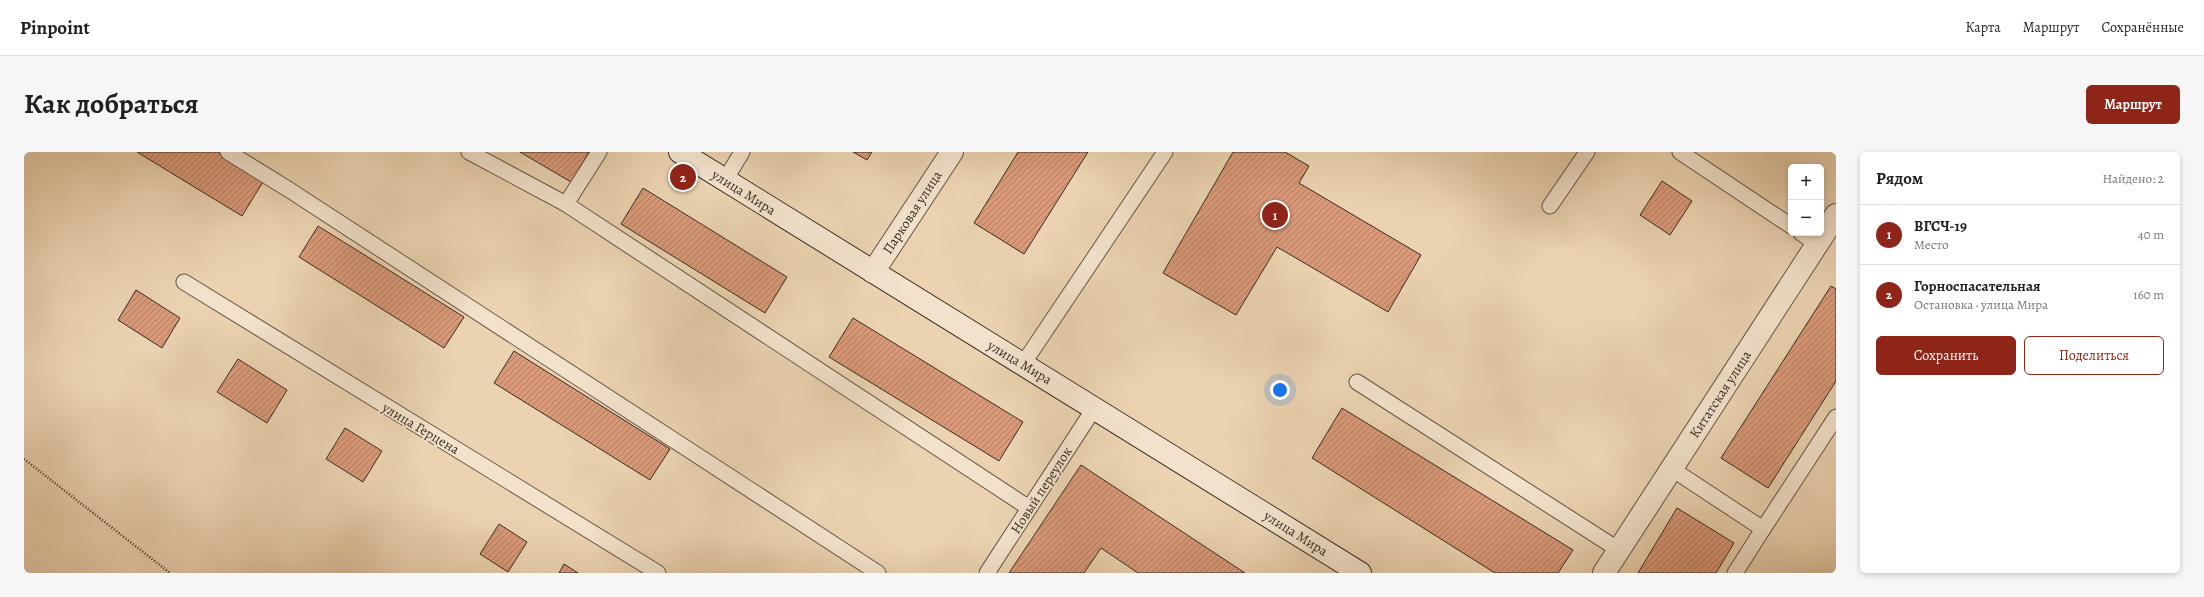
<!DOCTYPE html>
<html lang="ru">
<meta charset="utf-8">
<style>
:root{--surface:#fff;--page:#f6f6f6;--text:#202124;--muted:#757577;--line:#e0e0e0;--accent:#8f2418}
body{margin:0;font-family:Alegreya,serif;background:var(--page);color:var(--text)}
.controls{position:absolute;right:12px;top:12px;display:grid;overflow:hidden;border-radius:6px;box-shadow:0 2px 6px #0003}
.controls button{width:36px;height:36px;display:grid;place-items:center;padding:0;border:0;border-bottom:1px solid var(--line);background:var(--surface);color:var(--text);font:20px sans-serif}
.you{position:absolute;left:1256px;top:238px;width:14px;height:14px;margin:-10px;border:3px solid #fff;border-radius:50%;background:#1a73e8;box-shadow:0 0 0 6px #1a73e833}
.badge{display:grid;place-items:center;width:26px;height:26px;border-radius:50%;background:var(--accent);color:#fff;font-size:13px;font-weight:700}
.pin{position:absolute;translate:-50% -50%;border:2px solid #fff;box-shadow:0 1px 4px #0006}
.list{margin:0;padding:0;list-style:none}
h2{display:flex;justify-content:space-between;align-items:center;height:52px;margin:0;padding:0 16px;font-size:17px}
h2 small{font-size:13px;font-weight:400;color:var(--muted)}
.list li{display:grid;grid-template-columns:26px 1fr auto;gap:12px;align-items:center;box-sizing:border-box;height:60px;padding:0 16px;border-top:1px solid var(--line)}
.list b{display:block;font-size:15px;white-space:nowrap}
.list p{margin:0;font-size:13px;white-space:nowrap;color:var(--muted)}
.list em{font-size:13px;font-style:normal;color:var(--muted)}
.actions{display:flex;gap:8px;padding:12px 16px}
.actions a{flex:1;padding:9px 0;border:1px solid var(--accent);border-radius:6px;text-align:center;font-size:14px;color:var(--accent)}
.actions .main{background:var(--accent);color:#fff}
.map{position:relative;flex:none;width:1812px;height:421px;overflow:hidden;border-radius:6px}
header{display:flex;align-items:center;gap:24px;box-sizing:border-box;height:56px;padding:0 20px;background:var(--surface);border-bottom:1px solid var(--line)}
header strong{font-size:19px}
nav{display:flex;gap:22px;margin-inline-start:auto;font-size:14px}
.intro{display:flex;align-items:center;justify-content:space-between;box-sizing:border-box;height:96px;padding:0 24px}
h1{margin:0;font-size:28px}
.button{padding:10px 18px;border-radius:6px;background:var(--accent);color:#fff;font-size:14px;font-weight:700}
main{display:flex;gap:24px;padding:0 24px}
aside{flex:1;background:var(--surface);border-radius:6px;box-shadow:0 2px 6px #0003}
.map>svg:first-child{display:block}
.building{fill:url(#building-hatch);stroke:#372c24}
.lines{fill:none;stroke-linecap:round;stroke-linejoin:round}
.service-casing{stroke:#645647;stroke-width:17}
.minor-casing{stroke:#645647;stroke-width:24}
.tertiary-casing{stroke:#645647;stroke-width:24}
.secondary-casing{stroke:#372c24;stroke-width:24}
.path{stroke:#372c24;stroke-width:2.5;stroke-dasharray:1 2;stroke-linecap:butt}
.service{stroke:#f2e2cc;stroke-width:15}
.minor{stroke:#f2e2cc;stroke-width:22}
.tertiary{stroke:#f2e2cc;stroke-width:22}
.secondary{stroke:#f2e2cc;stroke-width:22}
.labels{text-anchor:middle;stroke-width:3.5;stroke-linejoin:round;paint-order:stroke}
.street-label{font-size:14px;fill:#372c24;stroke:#f2e2cc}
</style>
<header>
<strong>Pinpoint</strong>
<nav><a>Карта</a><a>Маршрут</a><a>Сохранённые</a></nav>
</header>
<div class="intro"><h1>Как добраться</h1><a class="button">Маршрут</a></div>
<main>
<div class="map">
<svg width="1812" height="421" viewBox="0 0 1812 421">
<defs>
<pattern id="building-hatch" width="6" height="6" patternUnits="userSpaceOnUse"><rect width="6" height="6" fill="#d89a7a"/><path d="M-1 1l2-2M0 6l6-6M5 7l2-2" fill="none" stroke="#b07e64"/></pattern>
</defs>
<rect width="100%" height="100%" fill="#ebd3b1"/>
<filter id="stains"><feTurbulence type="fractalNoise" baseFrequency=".005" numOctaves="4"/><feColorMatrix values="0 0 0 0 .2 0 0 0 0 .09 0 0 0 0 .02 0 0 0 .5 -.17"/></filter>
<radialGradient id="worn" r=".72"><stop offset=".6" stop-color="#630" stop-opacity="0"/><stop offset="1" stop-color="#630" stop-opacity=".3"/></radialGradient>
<g class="building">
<path d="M113,0H194L240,28L218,64Z"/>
<path d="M496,0H565L547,30Z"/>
<path d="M829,0H848L843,8Z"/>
<path d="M994,0H1064L1000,102L950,71Z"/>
<path d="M1209,0H1261L1285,14L1275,31L1397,103L1364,160L1253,95L1212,163L1139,121Z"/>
<path d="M1638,29L1668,49L1646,83L1616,63Z"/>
<path d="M619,36L763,125L741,161L597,72Z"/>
<path d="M294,74L440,165L420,196L275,105Z"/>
<path d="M1807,134L1812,137V229L1744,336L1697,306Z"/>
<path d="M112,138L156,166L138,196L94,168Z"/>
<path d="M829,166L999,270L975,309L805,205Z"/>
<path d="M490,199L646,297L626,328L470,231Z"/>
<path d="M214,207L263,238L243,271L193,240Z"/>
<path d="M1318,256L1549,398L1534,421H1471L1288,306Z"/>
<path d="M321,276L358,299L339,330L302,307Z"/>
<path d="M1057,313L1221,421H1114L1077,396L1060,421H985Z"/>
<path d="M1653,356L1710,391L1692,421H1614Z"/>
<path d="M475,372L503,390L484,420L456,402Z"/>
<path d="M540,412L554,421H535Z"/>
</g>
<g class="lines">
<g class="service-casing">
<g id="service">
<path d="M204,0L267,39L854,421"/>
<path d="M445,0L542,52L575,0"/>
<path d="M1656,0L1767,74"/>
<path d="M701,28L718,0"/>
<path d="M542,52L1005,356"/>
<path d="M1526,54L1563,0"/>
<path d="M1777,81L1793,92"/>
<path d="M160,130L634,421"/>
<path d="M999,212L1141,0"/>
<path d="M1333,230L1595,398"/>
<path d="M1648,317L1739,377L1711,421"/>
<path d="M1739,377L1812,265"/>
<path d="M963,421L1071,255"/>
</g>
</g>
<g class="minor-casing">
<path id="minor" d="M1580,421L1812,63"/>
</g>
<g class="tertiary-casing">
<path id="tertiary" d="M849,120L928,0"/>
</g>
<g class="secondary-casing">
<path id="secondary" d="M656,0L1336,421"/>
</g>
<path class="path" d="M0,307L146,421"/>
<use href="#service" class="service"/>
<use href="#minor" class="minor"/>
<use href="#tertiary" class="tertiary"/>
<use href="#secondary" class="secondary"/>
</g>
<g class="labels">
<g class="street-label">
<text transform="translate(720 40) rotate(32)" y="5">улица Мира</text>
<text transform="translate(888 60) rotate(-57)" y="5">Парковая улица</text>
<text transform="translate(996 210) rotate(31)" y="5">улица Мира</text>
<text transform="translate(1696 242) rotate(-57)" y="5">Китатская улица</text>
<text transform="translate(397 276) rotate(31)" y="5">улица Герцена</text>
<text transform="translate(1017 338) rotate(-57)" y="5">Новый переулок</text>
<text transform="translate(1272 381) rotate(32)" y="5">улица Мира</text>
</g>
</g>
<rect width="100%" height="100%" filter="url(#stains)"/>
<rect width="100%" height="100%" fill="url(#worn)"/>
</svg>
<div class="controls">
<button>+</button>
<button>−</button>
</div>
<div class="you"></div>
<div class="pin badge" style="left:1251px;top:63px">1</div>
<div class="pin badge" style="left:659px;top:25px">2</div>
</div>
<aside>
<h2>Рядом<small>Найдено: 2</small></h2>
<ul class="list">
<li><span class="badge">1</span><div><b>ВГСЧ-19</b><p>Место</p></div><em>40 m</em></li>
<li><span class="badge">2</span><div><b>Горноспасательная</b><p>Остановка · улица Мира</p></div><em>160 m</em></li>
</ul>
<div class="actions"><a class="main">Сохранить</a><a>Поделиться</a></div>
</aside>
</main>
